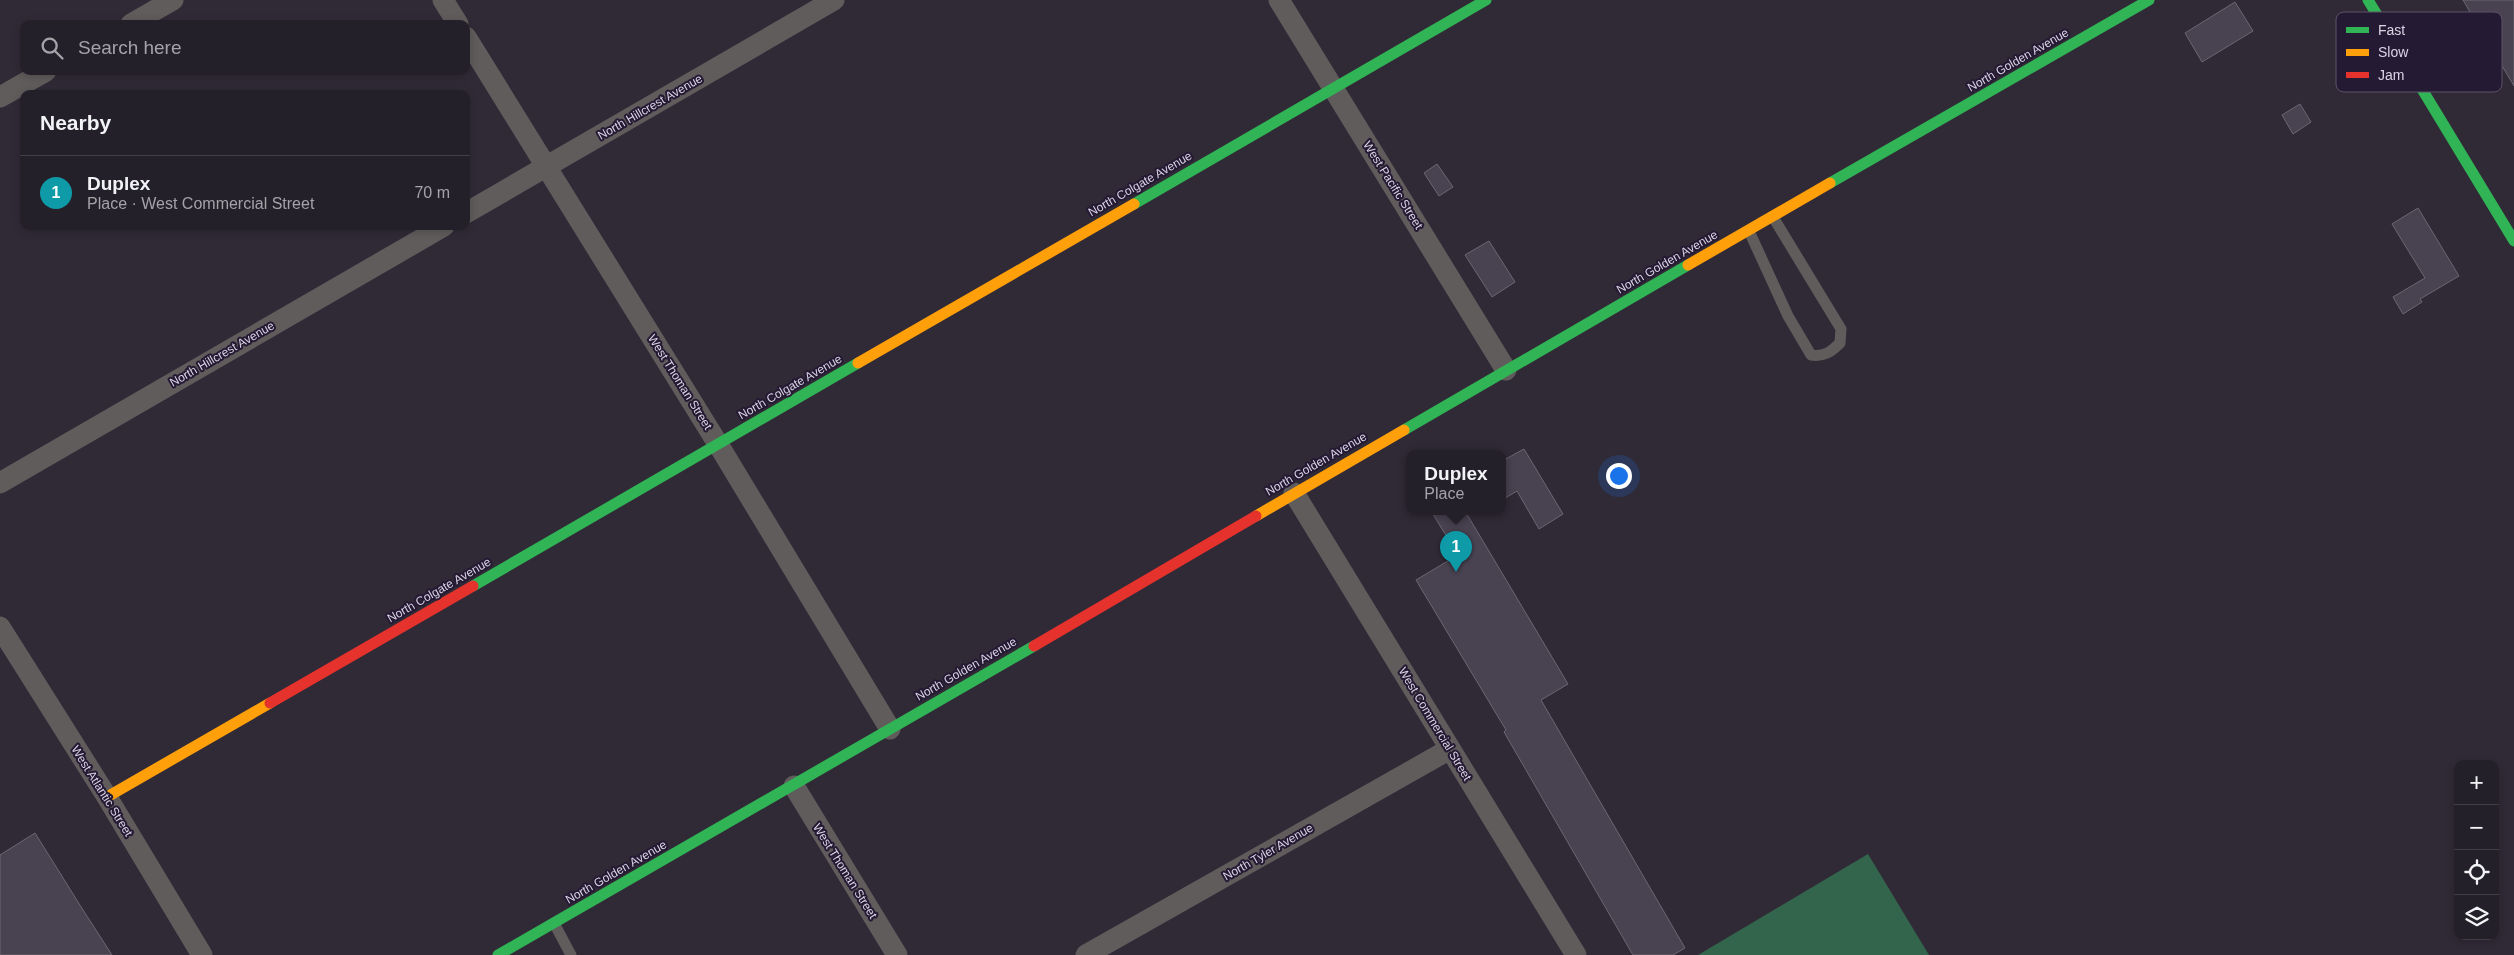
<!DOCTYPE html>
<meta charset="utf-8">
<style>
:root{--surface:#242029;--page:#2c2831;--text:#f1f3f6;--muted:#a3a3a8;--line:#413e46;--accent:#1a73e8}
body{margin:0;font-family:Helvetica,sans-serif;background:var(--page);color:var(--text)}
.controls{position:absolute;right:15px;bottom:15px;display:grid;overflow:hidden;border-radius:10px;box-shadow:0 2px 8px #0003}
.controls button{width:45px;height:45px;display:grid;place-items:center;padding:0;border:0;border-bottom:1px solid var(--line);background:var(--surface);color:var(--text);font:25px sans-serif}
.you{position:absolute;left:1618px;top:475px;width:18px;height:18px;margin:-12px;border:4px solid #fff;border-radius:50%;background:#1a73e8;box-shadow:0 0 0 8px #1a73e833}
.badge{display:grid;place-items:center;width:32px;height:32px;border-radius:50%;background:var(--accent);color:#fff;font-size:16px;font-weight:700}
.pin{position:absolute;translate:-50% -41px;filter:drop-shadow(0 1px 2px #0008)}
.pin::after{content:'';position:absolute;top:26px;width:18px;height:15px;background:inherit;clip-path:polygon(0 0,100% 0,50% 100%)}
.popup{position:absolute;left:1406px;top:450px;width:100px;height:65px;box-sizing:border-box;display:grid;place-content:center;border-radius:10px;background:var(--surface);filter:drop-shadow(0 1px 4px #0005);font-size:16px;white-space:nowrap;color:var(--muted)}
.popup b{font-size:19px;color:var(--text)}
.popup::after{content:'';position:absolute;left:50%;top:100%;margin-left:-10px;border:10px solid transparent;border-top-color:var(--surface)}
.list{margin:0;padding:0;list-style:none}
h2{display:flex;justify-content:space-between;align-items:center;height:65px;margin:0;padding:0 20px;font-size:21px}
h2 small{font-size:16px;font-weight:400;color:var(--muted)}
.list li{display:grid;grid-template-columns:32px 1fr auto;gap:15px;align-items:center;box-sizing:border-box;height:75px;padding:0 20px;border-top:1px solid var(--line)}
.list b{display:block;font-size:19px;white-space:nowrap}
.list p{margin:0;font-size:16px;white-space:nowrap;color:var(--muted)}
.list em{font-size:16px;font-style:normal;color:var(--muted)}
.icon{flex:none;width:28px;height:28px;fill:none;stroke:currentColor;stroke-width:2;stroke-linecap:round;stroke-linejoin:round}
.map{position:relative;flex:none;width:2514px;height:955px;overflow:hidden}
.search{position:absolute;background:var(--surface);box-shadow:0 2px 8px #0003;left:20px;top:20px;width:450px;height:55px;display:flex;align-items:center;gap:12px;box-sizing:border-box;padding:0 18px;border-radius:10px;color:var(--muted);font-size:19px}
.panel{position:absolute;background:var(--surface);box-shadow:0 2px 8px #0003;left:20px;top:90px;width:450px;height:140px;border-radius:10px}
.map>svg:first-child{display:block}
.forest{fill:#33654d}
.building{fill:#484251;stroke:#6c6773}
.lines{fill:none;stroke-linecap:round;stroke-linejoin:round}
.lane{stroke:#605c5c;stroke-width:11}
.street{stroke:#605c5c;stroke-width:21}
.fast{stroke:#30b455;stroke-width:11}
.slow{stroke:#ff9f0a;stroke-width:11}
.jam{stroke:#e5322d;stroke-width:11}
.labels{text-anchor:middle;stroke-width:4;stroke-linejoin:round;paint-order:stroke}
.street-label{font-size:12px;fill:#dbd4e5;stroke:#251a33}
.key{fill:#251a33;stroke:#5c5268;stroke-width:1}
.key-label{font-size:14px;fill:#dbd4e5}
</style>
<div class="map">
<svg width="2514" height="955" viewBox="0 0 2514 955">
<rect width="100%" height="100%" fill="#302a37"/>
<path class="forest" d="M1868,854L1929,955H1698Z"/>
<g class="building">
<path d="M2463,0H2514V86Z"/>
<path d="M2235,2L2253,31L2202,62L2185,33Z"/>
<path d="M2300,104L2311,122L2293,134L2282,115Z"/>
<path d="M1437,164L1453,187L1439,196L1424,173Z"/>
<path d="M2418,208L2459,276L2420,299L2422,302L2403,314L2393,297L2425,278L2392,224Z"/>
<path d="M1489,241L1515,282L1492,297L1465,255Z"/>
<path d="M1524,449L1563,514L1539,529L1517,491L1502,500V461Z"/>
<path d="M1431,511H1465L1568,684L1541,700L1685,948L1673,955H1633L1504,732L1506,730L1416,580L1458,555Z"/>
<path d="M35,833L83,910L112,955H0V855Z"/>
</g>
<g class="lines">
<g class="lane">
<path d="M1749,231L1788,316L1811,355C1824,357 1831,352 1840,343L1841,329L1773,217"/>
<path d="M554,923L571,955"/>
</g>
<g class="street">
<path d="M443,0L458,24"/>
<path d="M1279,0L1506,370"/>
<path d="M131,24L173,0"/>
<path d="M466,37L718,444L890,729"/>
<path d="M0,97L46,71"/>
<path d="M466,213L834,0"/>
<path d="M0,483L444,226"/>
<path d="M1294,493L1576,955"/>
<path d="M0,627L107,797L202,955"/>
<path d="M794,786L897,955"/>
<path d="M1086,955L1450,749"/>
</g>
<g class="fast">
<path d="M2368,0L2514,241"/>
<path d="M1830,183L2149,0"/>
<path d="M1134,204L1486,0"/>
<path d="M1404,430L1688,265"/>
<path d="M473,586L858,363"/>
<path d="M498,955L1034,646"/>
</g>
<g class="slow">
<path d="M1688,265L1830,183"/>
<path d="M858,363L1134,204"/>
<path d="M1256,516L1404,430"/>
<path d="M107,797L270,703"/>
</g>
<g class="jam">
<path d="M1034,646L1256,516"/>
<path d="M270,703L473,586"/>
</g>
</g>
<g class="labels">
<g class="street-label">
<text transform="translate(2018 60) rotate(-30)" y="4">North Golden Avenue</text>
<text transform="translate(650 107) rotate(-30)" y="4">North Hillcrest Avenue</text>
<text transform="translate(1140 184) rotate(-30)" y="4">North Colgate Avenue</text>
<text transform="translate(1393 185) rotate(58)" y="4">West Pacific Street</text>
<text transform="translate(1667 262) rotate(-30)" y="4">North Golden Avenue</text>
<text transform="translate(222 354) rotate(-30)" y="4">North Hillcrest Avenue</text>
<text transform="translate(680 382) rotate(58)" y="4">West Thoman Street</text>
<text transform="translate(790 387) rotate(-30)" y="4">North Colgate Avenue</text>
<text transform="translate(1316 464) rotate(-30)" y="4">North Golden Avenue</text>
<text transform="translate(439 590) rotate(-30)" y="4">North Colgate Avenue</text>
<text transform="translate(966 669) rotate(-30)" y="4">North Golden Avenue</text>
<text transform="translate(1435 724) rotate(59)" y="4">West Commercial Street</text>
<text transform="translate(102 791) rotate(58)" y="4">West Atlantic Street</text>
<text transform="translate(1268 852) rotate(-30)" y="4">North Tyler Avenue</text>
<text transform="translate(845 871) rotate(58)" y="4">West Thoman Street</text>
<text transform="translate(616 872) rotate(-30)" y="4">North Golden Avenue</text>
</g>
</g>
<rect x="2336" y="12" width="166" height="80" rx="8" class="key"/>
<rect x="2346" y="27" width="23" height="6" fill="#30b455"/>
<rect x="2346" y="49" width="23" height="7" fill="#ff9f0a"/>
<rect x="2346" y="72" width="23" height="6" fill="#e5322d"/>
<g class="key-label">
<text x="2378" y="35">Fast</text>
<text x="2378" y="57">Slow</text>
<text x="2378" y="80">Jam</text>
</g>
</svg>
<div class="controls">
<button>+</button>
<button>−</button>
<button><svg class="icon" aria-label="locate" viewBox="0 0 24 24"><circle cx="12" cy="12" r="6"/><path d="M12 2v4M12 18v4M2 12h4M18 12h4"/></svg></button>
<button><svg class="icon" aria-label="layers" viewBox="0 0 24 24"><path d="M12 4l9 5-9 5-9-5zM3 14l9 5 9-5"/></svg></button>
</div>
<div class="you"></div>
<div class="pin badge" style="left:1456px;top:572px;background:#0f9aa8">1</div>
<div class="popup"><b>Duplex</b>Place</div>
<div class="search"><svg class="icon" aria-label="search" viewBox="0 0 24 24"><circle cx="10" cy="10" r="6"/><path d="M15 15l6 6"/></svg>Search here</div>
<section class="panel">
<h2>Nearby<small></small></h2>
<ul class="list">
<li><span class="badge" style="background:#0f9aa8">1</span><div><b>Duplex</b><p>Place · West Commercial Street</p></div><em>70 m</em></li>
</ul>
</section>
</div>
